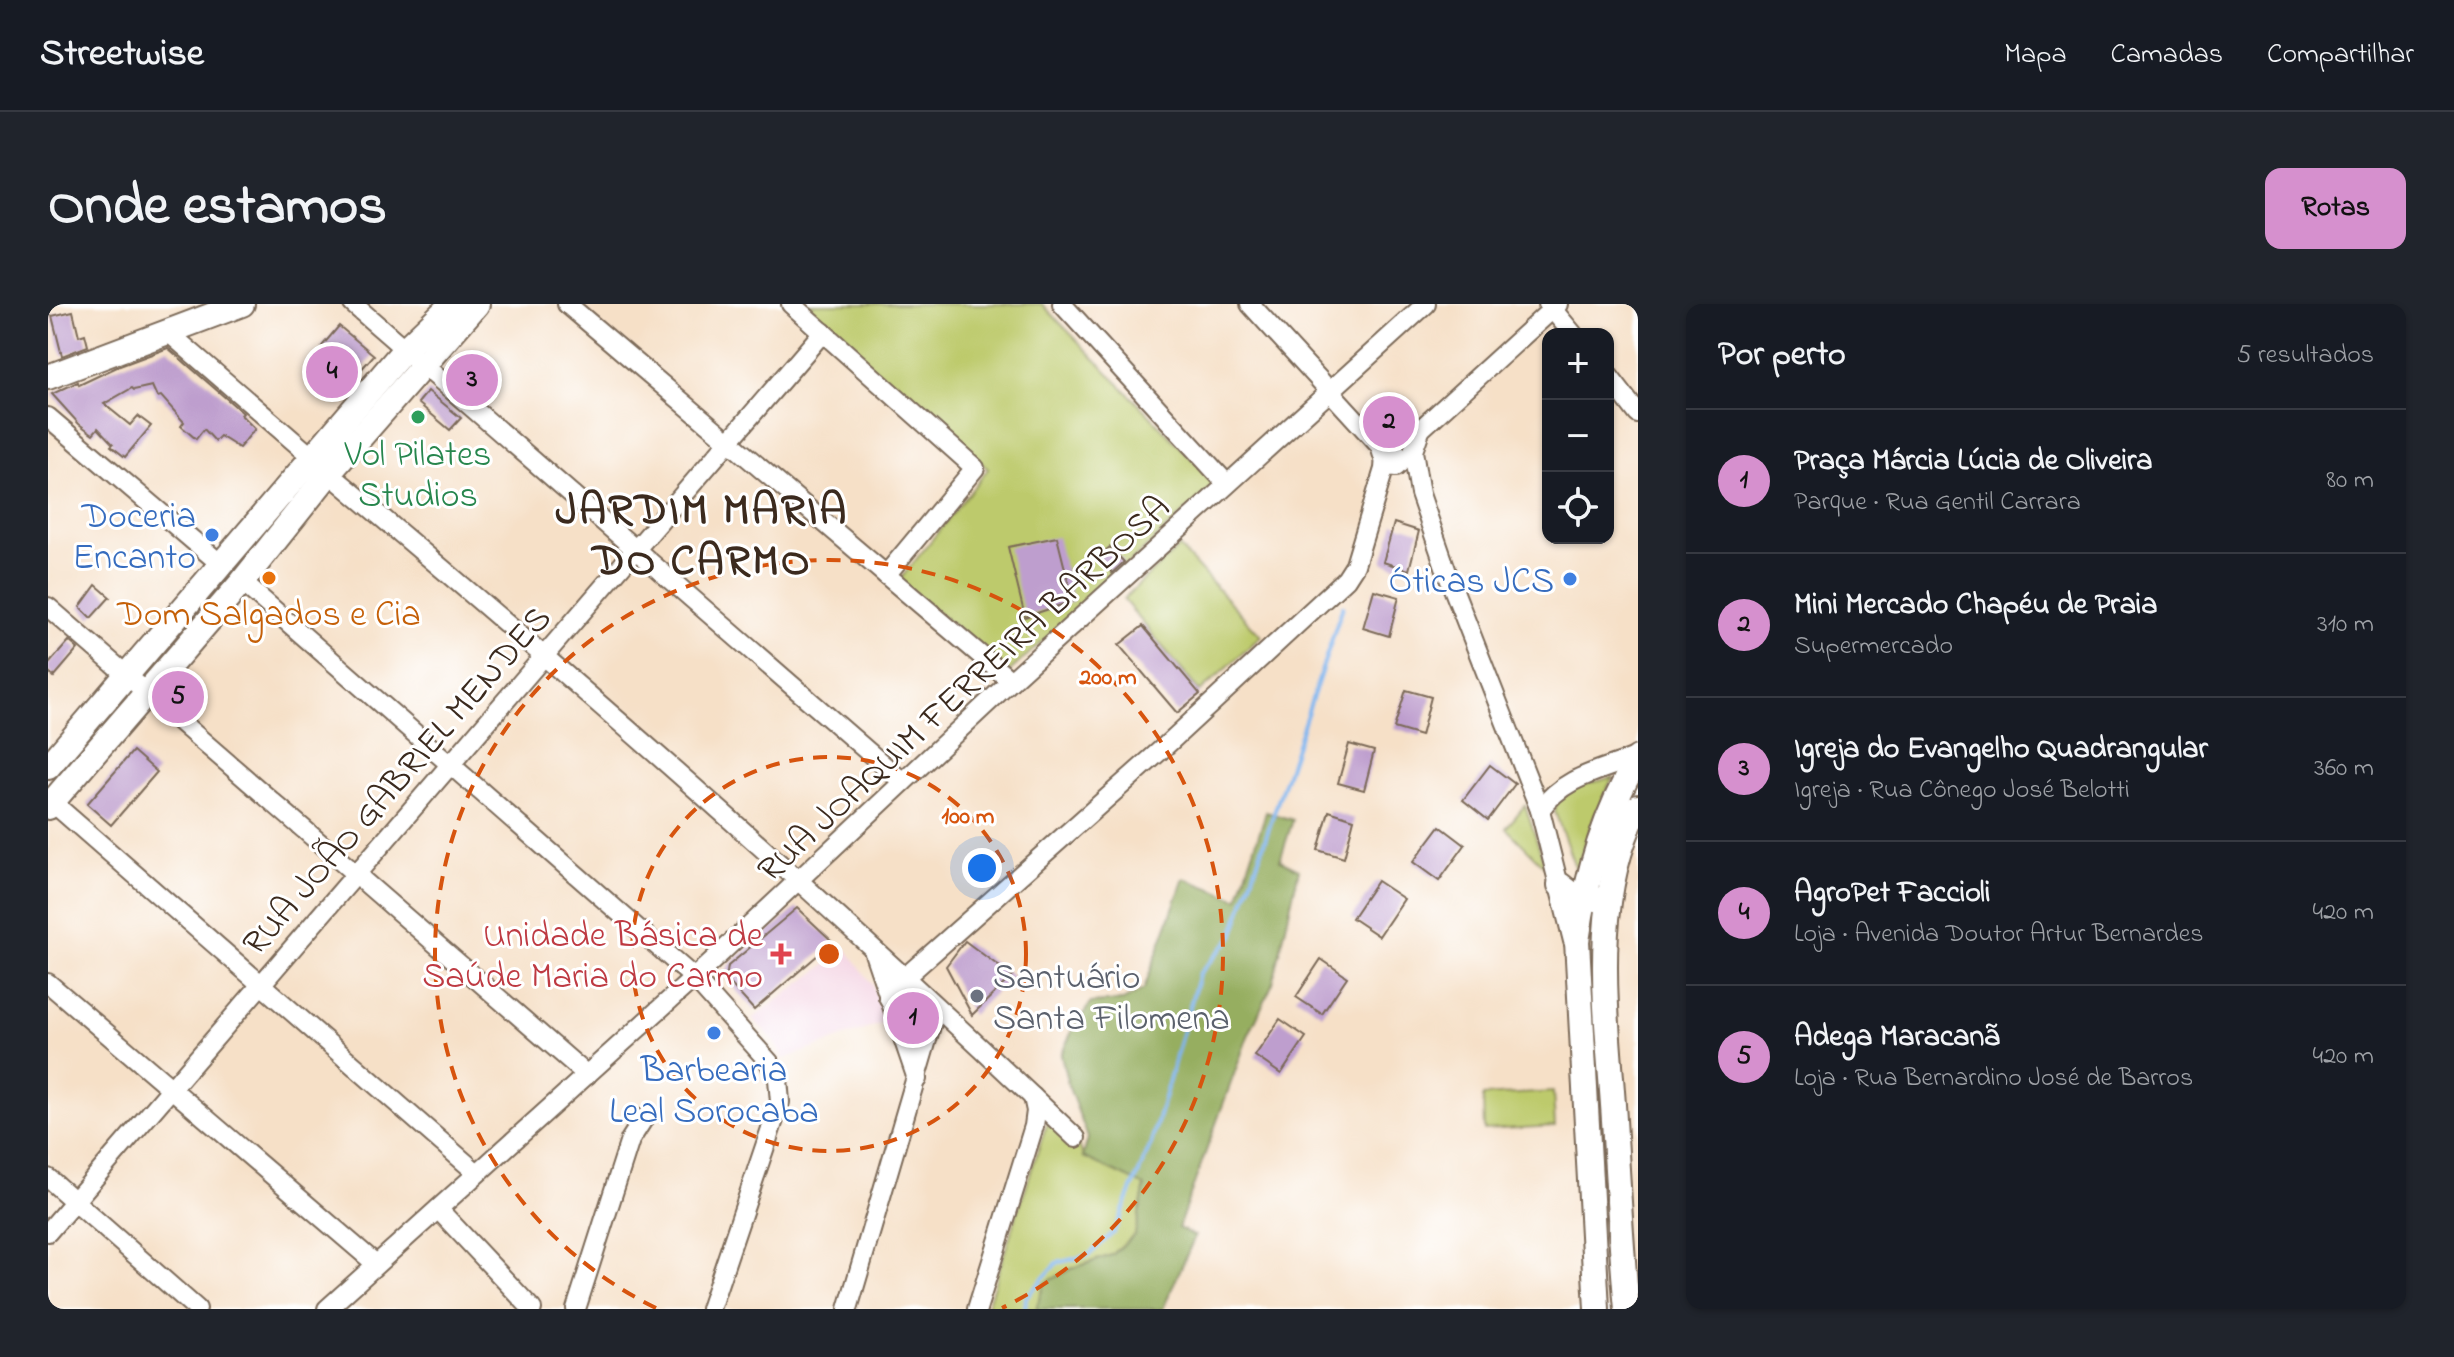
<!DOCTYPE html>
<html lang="pt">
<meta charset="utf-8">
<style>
:root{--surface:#171b24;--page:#20242c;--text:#f1f3f6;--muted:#9ea1a6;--line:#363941;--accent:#d690ce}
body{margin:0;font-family:"Indie Flower",sans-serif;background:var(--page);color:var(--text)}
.controls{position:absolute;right:24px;top:24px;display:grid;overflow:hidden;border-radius:16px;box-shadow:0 2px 6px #0004}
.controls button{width:72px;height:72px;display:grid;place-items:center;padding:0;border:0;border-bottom:2px solid var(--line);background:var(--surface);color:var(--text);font:40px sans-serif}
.you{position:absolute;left:934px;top:564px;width:28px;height:28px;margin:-20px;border:6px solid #fff;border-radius:50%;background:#1a73e8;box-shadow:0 0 0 12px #1a73e833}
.badge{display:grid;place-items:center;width:52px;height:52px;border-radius:50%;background:var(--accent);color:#111;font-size:26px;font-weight:700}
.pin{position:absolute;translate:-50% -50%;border:4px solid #fff;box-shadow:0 2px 8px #0006}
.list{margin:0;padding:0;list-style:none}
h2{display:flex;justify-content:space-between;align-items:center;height:104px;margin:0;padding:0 32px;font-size:34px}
h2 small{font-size:26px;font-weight:400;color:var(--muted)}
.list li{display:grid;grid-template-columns:52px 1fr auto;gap:24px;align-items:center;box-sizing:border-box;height:144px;padding:0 32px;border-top:2px solid var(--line)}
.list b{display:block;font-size:30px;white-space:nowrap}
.list p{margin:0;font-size:26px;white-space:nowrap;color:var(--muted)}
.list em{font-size:26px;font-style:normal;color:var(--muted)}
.icon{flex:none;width:44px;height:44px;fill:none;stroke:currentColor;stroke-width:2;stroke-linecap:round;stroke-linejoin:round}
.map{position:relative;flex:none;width:1590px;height:1005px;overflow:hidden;border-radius:16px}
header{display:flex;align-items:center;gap:48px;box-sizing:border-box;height:112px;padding:0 40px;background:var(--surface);border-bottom:2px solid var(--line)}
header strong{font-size:38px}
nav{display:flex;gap:44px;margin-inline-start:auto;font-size:28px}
.intro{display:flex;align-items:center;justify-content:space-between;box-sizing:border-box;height:192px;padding:0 48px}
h1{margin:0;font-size:56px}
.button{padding:20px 36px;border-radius:16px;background:var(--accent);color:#111;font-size:28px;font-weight:700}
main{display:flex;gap:48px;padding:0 48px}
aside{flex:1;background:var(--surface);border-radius:16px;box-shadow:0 2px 6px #0004}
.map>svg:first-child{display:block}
.built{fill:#f3cfe0}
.green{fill:#bdca6c;stroke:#7c7a45;stroke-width:2}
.forest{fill:#96ae60;stroke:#686c3f;stroke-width:2}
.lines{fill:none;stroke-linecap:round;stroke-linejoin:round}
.stream{stroke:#80b6ef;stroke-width:4}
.building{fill:#be9ece}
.minor-casing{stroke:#7c6a59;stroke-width:22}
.major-casing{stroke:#7c6a59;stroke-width:28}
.minor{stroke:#fff;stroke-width:18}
.major{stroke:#fff;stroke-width:24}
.ring{fill:none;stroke:#d7540e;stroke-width:4;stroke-dasharray:14 10}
.leisure-dot{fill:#2e9e5b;stroke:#fff;stroke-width:3}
.shop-dot{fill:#3f7fe0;stroke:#fff;stroke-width:3}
.food-dot{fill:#e8710a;stroke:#fff;stroke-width:3}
.health-dot{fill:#e0444e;stroke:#fff;stroke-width:3}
.worship-dot{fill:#6b7280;stroke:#fff;stroke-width:3}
.labels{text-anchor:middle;stroke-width:6;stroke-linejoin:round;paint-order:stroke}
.leisure-label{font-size:36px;fill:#27864d;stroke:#fff}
.shop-label{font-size:36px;fill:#366cbe;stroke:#fff;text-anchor:end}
.food-label{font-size:36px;fill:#c56008;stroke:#fff}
.street-label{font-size:36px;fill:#3b2a1e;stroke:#fff}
.health-label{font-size:36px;fill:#be3a42;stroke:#fff;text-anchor:end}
.worship-label{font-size:36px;fill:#5b616d;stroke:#fff;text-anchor:start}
.district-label{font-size:44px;font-weight:bold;letter-spacing:2px;fill:#3b2a1e;stroke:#fff}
.centre{fill:#d7540e;stroke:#fff;stroke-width:4}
.ring-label{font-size:24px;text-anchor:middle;font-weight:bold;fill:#d7540e;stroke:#fff;stroke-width:6;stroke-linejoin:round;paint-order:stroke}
</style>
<header>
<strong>Streetwise</strong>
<nav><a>Mapa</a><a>Camadas</a><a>Compartilhar</a></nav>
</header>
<div class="intro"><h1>Onde estamos</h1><a class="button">Rotas</a></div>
<main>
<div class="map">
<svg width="1590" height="1005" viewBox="0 0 1590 1005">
<rect width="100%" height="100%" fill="#fff"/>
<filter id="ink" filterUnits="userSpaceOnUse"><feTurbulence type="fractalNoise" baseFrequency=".0125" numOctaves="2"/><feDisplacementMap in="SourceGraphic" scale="16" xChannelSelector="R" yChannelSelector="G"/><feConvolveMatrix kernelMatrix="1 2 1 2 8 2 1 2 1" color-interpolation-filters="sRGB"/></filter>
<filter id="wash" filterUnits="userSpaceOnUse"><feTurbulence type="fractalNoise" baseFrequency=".006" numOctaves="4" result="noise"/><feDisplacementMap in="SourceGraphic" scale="32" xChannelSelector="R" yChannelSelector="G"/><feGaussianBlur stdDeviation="1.8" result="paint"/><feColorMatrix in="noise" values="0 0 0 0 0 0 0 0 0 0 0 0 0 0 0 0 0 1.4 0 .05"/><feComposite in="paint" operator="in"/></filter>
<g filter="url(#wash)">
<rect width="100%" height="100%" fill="#f6e0c7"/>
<path class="built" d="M799,645L824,680L838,718L736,755L723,734L704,715Z"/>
<g class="green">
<path d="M751,0H994L1168,180L961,368L851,277L940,165Z"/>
<path d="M1131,243L1213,332L1152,388L1075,295Z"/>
<path d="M1565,473L1548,508L1528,566L1507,508L1509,495L1521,485Z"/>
<path d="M1477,501L1498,564L1458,524Z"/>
<path d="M848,686C871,687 892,731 864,737Z"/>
<path d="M1505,788L1507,822L1436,826L1435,792Z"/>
<path d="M999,819C1016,822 1030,837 1036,853L1097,881L1087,930L1064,951L1023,965L996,980L988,1005H938Z"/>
</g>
<path class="forest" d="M1218,508L1245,516L1232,556L1251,565L1225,679L1200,732L1130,924L1147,932L1115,1005H988L996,980L1023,965L1064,951L1087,930L1097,882L1035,853L1040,834L1020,781L1013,751L1026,723L1043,699L1075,697L1096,685L1136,574L1190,595Z"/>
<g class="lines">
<path class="stream" d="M977,1005L978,993L1009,959L1041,951L1066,928L1103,840L1151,670L1185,632L1295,302"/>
</g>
<g id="blocks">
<g class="building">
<path d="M25,7L31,32L37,30L40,42L14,52L4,12Z"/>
<path d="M291,22L326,51L293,88L262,61L278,45L274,42Z"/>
<path d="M120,44L195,109L193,111L207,125L191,144L172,132L167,137L156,125L148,135L133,122L136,118L113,92L109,93L104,82L86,86L84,84L56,100L82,121L90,112L103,122L77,153L63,142L65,140L50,124L45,130L31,120L4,90L30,78L31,81L69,63Z"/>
<path d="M414,52L447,86L435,97L401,66Z"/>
<path d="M380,87L413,114L402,126L370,99Z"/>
<path d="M1346,219L1371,227L1361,266L1335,258Z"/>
<path d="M1009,233L1025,297L977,313L960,243Z"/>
<path d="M1062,243L1076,258L1064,269L1050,252Z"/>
<path d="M48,281L62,293L43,314L32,303Z"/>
<path d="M1326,286L1351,293L1341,332L1315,324Z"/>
<path d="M1095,322L1152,390L1129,409L1071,341Z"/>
<path d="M21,337L30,345L6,373L0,367V361Z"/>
<path d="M1358,386L1383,393L1373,432L1346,424Z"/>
<path d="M1301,440L1326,447L1316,486L1290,479Z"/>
<path d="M85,447L109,468L63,521L39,500Z"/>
<path d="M1442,461L1467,480L1440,516L1415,496Z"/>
<path d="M1281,507L1306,515L1296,554L1270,546Z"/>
<path d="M1392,522L1417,541L1391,577L1365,558Z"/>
<path d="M1329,577L1356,595L1331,632L1304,614Z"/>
<path d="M749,604L785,638L706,706L678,675L680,662Z"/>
<path d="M917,637L964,672L924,711L898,662Z"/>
<path d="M1273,655L1299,673L1274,710L1248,693Z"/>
<path d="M1232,715L1258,733L1233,770L1207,752Z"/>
</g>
</g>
</g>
<g filter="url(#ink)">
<use href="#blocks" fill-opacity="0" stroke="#7c6a59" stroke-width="2"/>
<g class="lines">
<g class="minor-casing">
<g id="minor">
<path d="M305,0L855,478"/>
<path d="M519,0L963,377"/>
<path d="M743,0L927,164L838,271"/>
<path d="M1014,0L1179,180"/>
<path d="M1202,0L1332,142L1336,155"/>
<path d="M1500,0L1525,30"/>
<path d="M120,28L264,153"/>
<path d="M1560,71L1590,110"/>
<path d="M0,113L175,262"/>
<path d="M1373,124L1365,147L1372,190L1401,274L1492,506L1525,637"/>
<path d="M1364,133L1510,0"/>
<path d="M281,169C535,382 788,605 1028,834"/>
<path d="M194,278L646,674L721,758L730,775L732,798L662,1005"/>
<path d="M0,303L539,771"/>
<path d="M4,498L429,869"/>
<path d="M1492,506C1516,472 1553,467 1590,452"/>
<path d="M826,649L869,775"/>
<path d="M0,679L328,960"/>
<path d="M840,693L846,680L863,668L1113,446L1298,275L1307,261L1336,165L1337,152L1346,147L1352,152V159L1348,163L1340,162L1337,157"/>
<path d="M0,874L149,1005"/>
<path d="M390,905L484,1005"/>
<path d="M0,928L775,28"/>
<path d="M279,1005L646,674L963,377L1378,0"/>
<path d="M528,1005L582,836L596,814"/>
<path d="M800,1005L888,705"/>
<path d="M929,1005L986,822L988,807L985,793"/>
</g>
</g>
<g class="major-casing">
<g id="major">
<path d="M0,73L194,0"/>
<path d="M0,463L357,45L404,0"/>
<path d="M0,503L194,278L281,169L429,0"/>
<path d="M1512,581L1526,592L1549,595"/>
<path d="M1549,1005L1529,637C1538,572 1556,510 1590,454"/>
<path d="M1579,1005C1573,942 1570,879 1566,816C1560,714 1540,598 1590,503"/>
</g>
</g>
<use href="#minor" class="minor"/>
<use href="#major" class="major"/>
</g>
</g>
<g class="ring">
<circle cx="781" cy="650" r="197"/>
<path d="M608 1004A394 394 0 1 1 954 1004"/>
</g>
<circle class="leisure-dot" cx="370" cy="113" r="8"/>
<g class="shop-dot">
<circle cx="164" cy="231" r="8"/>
<circle cx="1522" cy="275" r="8"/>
<circle cx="666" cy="729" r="8"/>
</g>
<circle class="food-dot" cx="221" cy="274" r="8"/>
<path class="health-dot" d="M729 638h8v8h8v8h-8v8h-8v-8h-8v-8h8z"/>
<circle class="worship-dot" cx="929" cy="692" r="8"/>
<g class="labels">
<g class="leisure-label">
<text x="370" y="161">Vol Pilates<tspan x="370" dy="41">Studios</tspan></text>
</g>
<g class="shop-label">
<text x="148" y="223">Doceria<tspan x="148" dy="41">Encanto</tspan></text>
<text x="1506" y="288">Óticas JCS</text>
<text x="666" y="777" text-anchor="middle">Barbearia<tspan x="666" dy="41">Leal Sorocaba</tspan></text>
</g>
<g class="food-label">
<text x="221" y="321">Dom Salgados e Cia</text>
</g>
<g class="street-label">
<text transform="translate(914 383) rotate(-43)" y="13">RUA JOAQUIM FERREIRA BARBOSA</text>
<text transform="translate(347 475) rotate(-49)" y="13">RUA JOÃO GABRIEL MENDES</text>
</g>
<g class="health-label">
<text x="715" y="642">Unidade Básica de<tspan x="715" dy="41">Saúde Maria do Carmo</tspan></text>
</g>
<g class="worship-label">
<text x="945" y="684">Santuário<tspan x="945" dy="41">Santa Filomena</tspan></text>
</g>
<g class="district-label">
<text x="654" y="219">JARDIM MARIA<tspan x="654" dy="51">DO CARMO</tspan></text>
</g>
</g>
<circle cx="781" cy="650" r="12" class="centre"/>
<g class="ring-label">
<text x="1060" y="380">200 m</text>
<text x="920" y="519">100 m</text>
</g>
</svg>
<div class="controls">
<button>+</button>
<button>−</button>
<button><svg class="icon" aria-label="locate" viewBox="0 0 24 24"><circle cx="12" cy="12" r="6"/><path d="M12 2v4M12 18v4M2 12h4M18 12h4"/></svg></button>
</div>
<div class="you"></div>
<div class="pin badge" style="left:865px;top:714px">1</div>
<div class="pin badge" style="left:1341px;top:118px">2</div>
<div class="pin badge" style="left:424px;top:76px">3</div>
<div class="pin badge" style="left:284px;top:68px">4</div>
<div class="pin badge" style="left:130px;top:393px">5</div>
</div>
<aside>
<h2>Por perto<small>5 resultados</small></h2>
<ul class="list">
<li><span class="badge">1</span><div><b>Praça Márcia Lúcia de Oliveira</b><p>Parque · Rua Gentil Carrara</p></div><em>80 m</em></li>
<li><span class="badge">2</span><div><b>Mini Mercado Chapéu de Praia</b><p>Supermercado</p></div><em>310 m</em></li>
<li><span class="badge">3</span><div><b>Igreja do Evangelho Quadrangular</b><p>Igreja · Rua Cônego José Belotti</p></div><em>360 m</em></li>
<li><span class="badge">4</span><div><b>AgroPet Faccioli</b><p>Loja · Avenida Doutor Artur Bernardes</p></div><em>420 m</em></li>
<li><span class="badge">5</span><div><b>Adega Maracanã</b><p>Loja · Rua Bernardino José de Barros</p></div><em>420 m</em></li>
</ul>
</aside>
</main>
